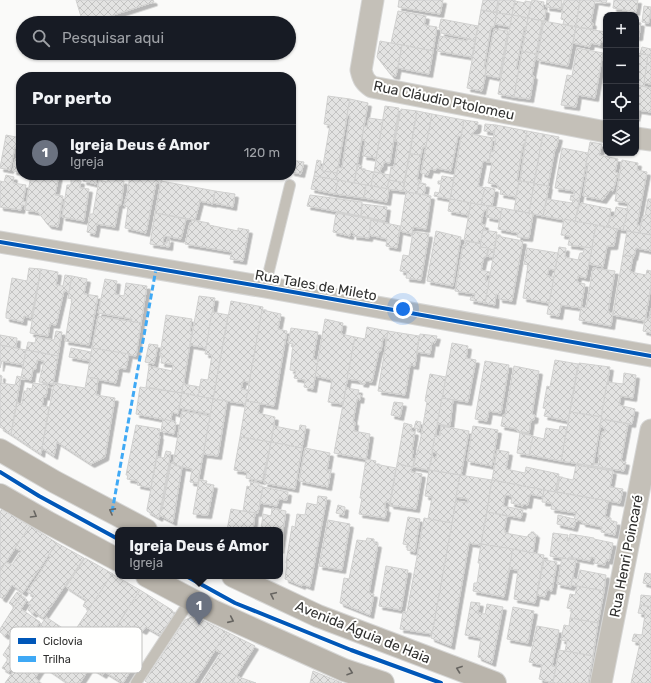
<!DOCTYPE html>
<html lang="pt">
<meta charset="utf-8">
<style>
:root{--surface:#171b24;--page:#242831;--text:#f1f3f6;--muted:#9ea1a6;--line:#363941;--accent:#2563eb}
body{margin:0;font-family:Rubik,sans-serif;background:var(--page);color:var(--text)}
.controls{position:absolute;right:12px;top:12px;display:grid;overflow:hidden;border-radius:8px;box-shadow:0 1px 3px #0004}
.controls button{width:36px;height:36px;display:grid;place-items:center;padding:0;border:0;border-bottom:1px solid var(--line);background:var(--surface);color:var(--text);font:20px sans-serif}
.you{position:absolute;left:403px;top:309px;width:14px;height:14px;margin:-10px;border:3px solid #fff;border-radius:50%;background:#1a73e8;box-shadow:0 0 0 6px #1a73e833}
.badge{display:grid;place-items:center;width:26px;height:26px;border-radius:50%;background:var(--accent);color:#fff;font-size:13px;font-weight:700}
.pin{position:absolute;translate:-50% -33px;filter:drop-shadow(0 1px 2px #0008)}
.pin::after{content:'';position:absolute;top:21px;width:14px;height:12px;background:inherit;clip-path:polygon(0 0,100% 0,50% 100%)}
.popup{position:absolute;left:115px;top:527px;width:168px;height:52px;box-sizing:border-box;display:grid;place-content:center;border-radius:8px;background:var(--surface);filter:drop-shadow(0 1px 3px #0005);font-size:13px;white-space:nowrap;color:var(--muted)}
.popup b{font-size:15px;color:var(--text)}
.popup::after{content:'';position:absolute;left:50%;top:100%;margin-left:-8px;border:8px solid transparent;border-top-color:var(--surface)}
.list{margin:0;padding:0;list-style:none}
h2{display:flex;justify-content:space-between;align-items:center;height:52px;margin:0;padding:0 16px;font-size:17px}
h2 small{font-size:13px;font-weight:400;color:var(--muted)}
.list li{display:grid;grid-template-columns:26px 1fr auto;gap:12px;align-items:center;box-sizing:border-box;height:56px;padding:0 16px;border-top:1px solid var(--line)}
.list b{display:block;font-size:15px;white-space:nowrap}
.list p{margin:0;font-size:13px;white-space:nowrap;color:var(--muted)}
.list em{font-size:13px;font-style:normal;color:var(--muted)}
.icon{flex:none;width:22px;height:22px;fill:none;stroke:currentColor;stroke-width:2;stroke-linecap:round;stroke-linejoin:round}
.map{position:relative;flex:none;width:651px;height:683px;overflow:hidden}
.search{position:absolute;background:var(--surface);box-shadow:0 1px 3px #0004;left:16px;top:16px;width:280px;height:44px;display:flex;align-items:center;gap:10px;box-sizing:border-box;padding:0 14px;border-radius:22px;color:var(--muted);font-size:15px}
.panel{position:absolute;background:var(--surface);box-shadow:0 1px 3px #0004;left:16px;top:72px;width:280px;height:108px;border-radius:16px}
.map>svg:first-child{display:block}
.building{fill:url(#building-cross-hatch);stroke:#d0d0cf;filter:url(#shadow)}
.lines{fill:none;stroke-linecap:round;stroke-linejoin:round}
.service-casing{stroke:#d6d6d5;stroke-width:12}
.minor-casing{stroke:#d6d6d5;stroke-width:23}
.secondary-casing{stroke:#d6d6d5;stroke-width:24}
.service{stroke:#c4c0b8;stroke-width:10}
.minor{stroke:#c4c0b8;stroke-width:21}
.secondary{stroke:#b9b4ab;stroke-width:22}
.quiet{stroke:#3fa9f5;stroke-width:3;stroke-dasharray:6 3;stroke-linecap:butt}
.cycleway-casing{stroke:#fffffe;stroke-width:6}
.cycleway{stroke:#0057b8;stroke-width:4}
.oneway{stroke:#676561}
.labels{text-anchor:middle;stroke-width:4;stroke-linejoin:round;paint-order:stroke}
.street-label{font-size:14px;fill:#30302f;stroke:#fffffe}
.key{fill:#fffffe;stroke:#c1c1c0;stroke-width:1}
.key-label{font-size:11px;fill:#30302f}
</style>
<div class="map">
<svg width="651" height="683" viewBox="0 0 651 683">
<defs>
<pattern id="building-cross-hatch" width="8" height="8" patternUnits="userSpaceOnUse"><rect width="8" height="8" fill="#e3e3e2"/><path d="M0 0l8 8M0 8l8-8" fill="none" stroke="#c3c3c2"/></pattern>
<filter id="shadow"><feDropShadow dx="3.5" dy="3.5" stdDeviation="0" flood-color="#0004"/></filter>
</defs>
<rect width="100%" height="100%" fill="#fafaf9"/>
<g class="building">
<path d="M76,0H153L154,2L89,23H83Z"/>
<path d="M399,0H443L440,14L398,7Z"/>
<path d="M483,0H498L496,12L481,10Z"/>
<path d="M499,0H515L512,15L497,13Z"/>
<path d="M532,0L544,2L543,9L546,10L544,21L528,18Z"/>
<path d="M547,0H562L561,9L546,7Z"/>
<path d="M564,0H580L576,27L563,24L564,20L561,19Z"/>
<path d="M580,0H607L606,3L595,1L591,22L593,23L592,29L576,27Z"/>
<path d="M614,0H638L636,12L613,8Z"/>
<path d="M515,1L525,3V1L531,2L528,18L512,15Z"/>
<path d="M644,6L651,7L649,23L642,22Z"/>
<path d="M481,10L497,13L494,27H491L484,68L487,69L482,91L467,88Z"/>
<path d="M398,11L426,16L424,25L437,27L433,51L391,43Z"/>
<path d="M497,13L512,15L510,27L495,24Z"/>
<path d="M512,15L528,18L526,29H524L516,69L519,70L514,97L498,94Z"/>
<path d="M528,18L542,21L536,54L522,51Z"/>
<path d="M441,19L478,26L475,40L441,33V29L439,28Z"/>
<path d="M544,21L576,27L568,66L537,60Z"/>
<path d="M636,22L641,23L639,37H636Z"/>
<path d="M576,27L606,32L605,43L601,42L600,45L591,43L590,47L573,43Z"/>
<path d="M494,29L508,31L499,78L485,75Z"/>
<path d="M440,36L467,41V39L475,40L472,57L437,51Z"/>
<path d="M380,41L402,45L396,76L391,75L377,57Z"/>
<path d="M402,45L433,51L429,74L398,68Z"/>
<path d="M642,47L651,49V56L640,54Z"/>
<path d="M577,48L603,53L595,98L578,95L576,107L561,105L567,75L572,76Z"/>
<path d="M522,51L536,54L532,75L534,76L530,99L514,97Z"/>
<path d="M636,53L648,55L644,87L636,85Z"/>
<path d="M648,55L651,56V84L644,83Z"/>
<path d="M636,85L651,88V112L638,110L636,118Z"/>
<path d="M328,96L350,99L337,173L322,171L330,125L324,124Z"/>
<path d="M350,99L368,103L354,183L336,180L338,167L342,168L350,116L347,115Z"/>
<path d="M385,106L399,108L390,163L384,162L383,167H381L380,173L374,172Z"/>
<path d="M401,109L417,111L404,183L389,180L391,167H394L398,142L395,141Z"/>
<path d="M417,111L432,114L426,147H423L421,155L410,154Z"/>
<path d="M432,114L464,120L461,137L458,136L451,171L437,168L436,170L430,169L428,175L421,173Z"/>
<path d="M369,118L383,120L376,158L363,156L365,141L362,140L364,126L367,127Z"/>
<path d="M464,120L478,122L477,129L471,134L493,138L489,162L483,161L478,186L485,188L481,205L450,199Z"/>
<path d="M485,124L496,125L495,132L484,131Z"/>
<path d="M496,125L527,131L525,144H523L517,180L519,181L516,197L500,194L501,190L498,189V185L488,183L492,163L489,162L491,151L493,152L496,139H493Z"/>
<path d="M527,131L543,134L534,183L520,181Z"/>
<path d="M543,134L559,137L556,149H555L548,186L534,184Z"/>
<path d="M6,135L21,138L19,148L15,147L10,170L0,168Z"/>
<path d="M590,142L602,144L599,155L618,159L615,172L618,173L613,191L610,190L603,200L583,196L588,164H586Z"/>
<path d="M562,148L588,153L579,201L570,200L571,195L574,196V191L555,188Z"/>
<path d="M410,154L421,155L417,180H420L417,194L403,191Z"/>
<path d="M15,159L21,160L20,172L13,171Z"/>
<path d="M291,160L304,162L301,174L291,172Z"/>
<path d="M317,160L321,161L320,167H323L322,171L337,173L336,180L314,176Z"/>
<path d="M622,160L638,163L637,170L647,172L637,225L641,226L639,233L623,230L628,203L615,201Z"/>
<path d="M358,165L362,166L361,169L374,172L371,186L354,183Z"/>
<path d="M374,172L390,175L387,189L371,186Z"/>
<path d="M6,175L14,177L13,183L26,185L23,201L26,202V206L22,205L21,210L0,207V181L4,182Z"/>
<path d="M31,175H59L55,195L63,196L58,227L48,225L38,212L25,210Z"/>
<path d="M84,175H97L96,184L83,181Z"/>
<path d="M130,175L157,179V178L162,179L161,184L156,183L146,233L125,228L128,207L124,206L126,196H127Z"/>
<path d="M314,176L338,180L335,194L311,189Z"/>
<path d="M442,176L454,178L450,199L434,196L435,192L439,193L441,184H438V181H441Z"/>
<path d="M108,178L124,181L121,205L119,204L115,227L97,224L95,234L87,232L90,214H93L99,180L107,182Z"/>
<path d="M71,179L81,181L80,188L89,189L84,221L62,217L67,185H71Z"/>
<path d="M338,180L366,185L364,198L335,194Z"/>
<path d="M389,180L404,183L403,191L387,189Z"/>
<path d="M161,181L215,191L213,204L200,201L195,220L155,213Z"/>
<path d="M519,181L534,183L529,213L514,210Z"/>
<path d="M419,183L426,184L424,195L417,194Z"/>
<path d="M534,184L549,186L543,216L529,213Z"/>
<path d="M366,185L389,189L387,202L364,198Z"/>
<path d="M485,187L495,189L492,206L481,205Z"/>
<path d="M215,191L235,194L233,207L213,203Z"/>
<path d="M406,192L431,196L426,229L413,227L412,234L400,231Z"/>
<path d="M310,195L362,202L361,216L307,206Z"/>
<path d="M450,199L471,203L468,215L448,211Z"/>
<path d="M547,199L572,203L573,200L579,201L575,222L543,216Z"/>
<path d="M648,199H651V235L639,233L643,216H645Z"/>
<path d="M471,203L489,206L488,211L484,210L481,224L485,225L481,244H480L481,240L479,239L478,243L464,240Z"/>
<path d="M581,203L611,209L608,227L575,222L579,206H581Z"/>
<path d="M362,204L387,207L385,221L361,216Z"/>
<path d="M489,206L502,208L500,220L486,217Z"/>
<path d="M616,207L628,209L623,230L608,227L610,217H614Z"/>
<path d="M502,208L533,214L529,238L517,237L518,233L498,229Z"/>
<path d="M155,213L186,219L181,239L164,236L163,243H167V239H170L169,247L150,244Z"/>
<path d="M336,213L371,219L369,238L353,236L354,233H352L351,231L350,236L333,232Z"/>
<path d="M564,219L596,225L592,248L568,245L570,236L561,235Z"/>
<path d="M192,220L209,223V225L238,231V228L249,230L243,261L230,259L232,252L185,244L190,223H191Z"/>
<path d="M371,220L400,226L397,248L386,246L387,239L369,235Z"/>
<path d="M596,225L617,229L614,246H607L603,267L589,264Z"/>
<path d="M483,230L497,232L494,250L480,247Z"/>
<path d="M436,231L461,237L453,286L427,281Z"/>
<path d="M627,231L651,235V251L636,248L634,257L623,255Z"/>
<path d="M413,232L429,234L421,280L406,278L407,272L400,271L403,255L409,256Z"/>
<path d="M497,236L523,241L512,301L499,299V295L496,294L495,305L485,303Z"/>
<path d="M466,241L481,244L480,247L488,248L486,257H484L481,270L490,272V276L487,275L485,280L489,281L485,303L470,300L471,297L474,298L475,294L455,291L463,245L465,246Z"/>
<path d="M559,247L566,248L565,257L578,260L580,253H583L585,247L592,248L586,278L578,276L577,282L585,284L581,308L561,305L559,316L547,314Z"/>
<path d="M527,248L558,253L555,270L549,269L547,276L554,277L549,303L523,298L528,265L524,264Z"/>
<path d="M489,249L494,250L493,258L487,256Z"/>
<path d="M623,255L633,257L630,272L646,275L647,270L651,271V286L645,321L613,315Z"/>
<path d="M29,268L41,269L31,318L24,316L23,322L6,318V314L12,278L27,281Z"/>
<path d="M593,268L615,271L608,312L613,313L611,326L579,320L581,307L586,308Z"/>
<path d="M41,269L58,272L56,285L63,286L65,275L72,276L69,292L64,291L56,325L50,324L48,336L30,333Z"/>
<path d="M72,276L87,279L84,294L98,296L89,345L65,341L72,299L68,298Z"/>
<path d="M105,279L117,281L115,294L124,296L126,283L147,286L141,323L131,322L132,319L98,313Z"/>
<path d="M199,296L215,298L206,348L190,345Z"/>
<path d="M231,301L263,307L249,382L243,381L241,389L248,390L246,404L213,399Z"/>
<path d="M651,308V333L643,331L645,319H649Z"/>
<path d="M262,310L281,314L278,329L287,331L274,406L246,401Z"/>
<path d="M212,312L228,315L213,399L198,396L201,379L208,380L212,355L205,354Z"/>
<path d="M166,315L192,319L190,331L192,332L182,393L146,387L149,366L172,371L173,364L161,363L162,356H160L161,348Z"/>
<path d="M98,316L141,323L136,356L92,348Z"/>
<path d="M325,319L343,323L341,334L355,337L343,404L328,402L332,380L315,376Z"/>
<path d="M367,327L388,331L387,339L383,338L381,351H379L372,382L366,381L365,384L360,383L361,381L347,379L355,337L365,339Z"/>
<path d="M291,328L318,332L313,359L318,360L313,389L304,387L305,380L294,378L296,371L290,370L293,344L288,343Z"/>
<path d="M56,331L62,332L58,356L26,350L28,342L35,343L36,337L54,340Z"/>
<path d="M388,331L419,336L415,366L410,365L405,395L378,391Z"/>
<path d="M420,334L437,336L435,343L432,342L430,354L417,352Z"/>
<path d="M0,335L17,338L16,348L0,345Z"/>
<path d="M452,343L468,346L466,358L476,360L468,402L442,398Z"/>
<path d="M149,344L158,345L154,364L145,362Z"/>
<path d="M0,345L26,350L24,365L2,361L0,368Z"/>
<path d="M71,348L91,352L90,361L69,357Z"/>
<path d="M92,348L129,354L126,369L119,368L116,383L87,377Z"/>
<path d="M26,350L58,356L53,384L39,382L44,361L37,360L36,369H33L31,380L21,378Z"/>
<path d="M555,360L578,364L568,421L544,416L546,409L543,408L547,386L550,387Z"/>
<path d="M485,361L509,365L501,413L489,411L487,421L475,419Z"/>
<path d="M579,363L610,367L602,417L570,412Z"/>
<path d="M514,366L539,371L532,414L535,415L534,420H531L529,433L517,431V429L501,426L503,415L505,416Z"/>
<path d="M624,373L636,375L633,398L621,396L619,405L635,409L632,424L601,419L607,382L623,384Z"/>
<path d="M430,374L446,377L429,470L413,467L420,442L427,402L425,401Z"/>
<path d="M0,375L2,376L1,383L15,385L17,376L21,377L11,434L0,427Z"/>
<path d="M87,377L98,379L96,395L115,398L105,457L91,464L57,442L54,456L42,448L54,383L85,388Z"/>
<path d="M33,383L48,385L46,397L44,396L42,406L49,407L41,454L11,434L17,403L22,404L24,391H27V388L32,389Z"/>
<path d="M183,384L200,387L198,396L182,393Z"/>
<path d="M140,387L182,393L178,414L172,412L171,421L136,414Z"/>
<path d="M346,388L359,390L358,394L361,395L360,400L357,399L353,422H355L354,431L370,434L366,459L334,453Z"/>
<path d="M182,393L213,399L211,414L179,408Z"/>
<path d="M442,398L453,400L450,426L437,424Z"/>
<path d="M213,399L227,401L218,456L203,454Z"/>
<path d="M246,401L260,403L258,413L275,417L271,442L240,437Z"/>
<path d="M394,402L403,403L400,417L391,415Z"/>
<path d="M182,411L210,416L198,483L190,482L192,469L174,465L175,464H173Z"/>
<path d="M570,412L602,417L593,466L561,461Z"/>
<path d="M163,419L176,422L174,434L161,431Z"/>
<path d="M601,419L628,424L621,461L626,462L624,471L593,466L594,464H599L600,458L598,457L600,443L602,432H605V428L600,427Z"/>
<path d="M416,421L421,422L419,431H417L418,429L414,428Z"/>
<path d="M404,423L412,425L411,431L415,432L412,450H413L412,459H414L413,467L397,464Z"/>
<path d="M136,425L160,429L159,435L160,436L151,488L137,485L138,481L127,479L128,475H126Z"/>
<path d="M300,425L306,426L302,448L271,442L274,426L299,431Z"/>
<path d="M441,426L469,431L461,475L429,470L432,457L436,458L437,453L432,452L435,435L440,436Z"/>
<path d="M473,426L498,430L492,466L467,461Z"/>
<path d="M560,426L567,427L561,461L529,455L532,436L544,439L546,428L559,430Z"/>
<path d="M520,433L533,436L529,455L517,453Z"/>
<path d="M240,437L271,442L262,481L246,478L247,472L234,470Z"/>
<path d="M271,442L302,448L295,489L264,483Z"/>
<path d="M305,448L330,453L327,470H331L328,487L299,481Z"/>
<path d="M497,450L509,452L506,469L525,473L526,467L559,474L555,492L492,480Z"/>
<path d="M166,451L171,452L159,518L147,511V509L157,457L164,458Z"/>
<path d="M366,459L376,461L375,464L396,468L390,503L385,502V509H387L385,518L359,514L362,498H360Z"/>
<path d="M171,463L175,464L174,465L182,467L173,522L159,515L160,510H162Z"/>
<path d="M397,464L412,467L411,472L422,474L416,509L390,505Z"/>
<path d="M576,465L613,471L610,487L623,489L620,503L557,492L560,477L573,480Z"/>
<path d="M429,470L460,475L452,523L428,519L432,497L425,496Z"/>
<path d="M460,475L492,480L481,545L469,543L451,646L431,638L456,501L468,503V499L456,497Z"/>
<path d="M199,480L207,481L206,484L214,485L208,515L193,514Z"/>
<path d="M492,480L544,490L543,497L530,494L528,505L523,504V506L511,503L512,496L505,495L503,506L523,510L521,518L487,512Z"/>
<path d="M251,481L259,483V486L263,487L258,513L243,511L247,486L250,487Z"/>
<path d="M263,487L288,492L287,500L279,499L277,506L260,503Z"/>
<path d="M544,490L608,501L605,517L611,518V521L617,522L615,535L601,532L602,527L582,523V521L576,520L574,528L557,524L558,515L574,519L576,513L551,509L552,503L542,502Z"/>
<path d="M318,496L327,497L310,587L302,584V586L285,579L287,563H286L292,526L295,527L297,514L305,515L307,503L317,505Z"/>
<path d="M338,505L345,507L344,515L336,513Z"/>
<path d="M272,508L286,511L280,550V530H261L263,514L271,516Z"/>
<path d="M2,509L30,526L0,571V512Z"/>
<path d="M231,509L255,513L253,530H227Z"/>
<path d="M487,512L507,516L504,530H505V533L527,537L529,534H531V532H534V534H536L533,553L481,544Z"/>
<path d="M408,517L420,519L415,552L407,550L408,545L403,544Z"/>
<path d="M424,518L452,523L432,634L400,629L403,612H407Z"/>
<path d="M328,520L350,524L342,570L319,566Z"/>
<path d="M30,526L57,543L23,593L12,585L3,599L0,597V571L6,562L12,565L21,551L15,548Z"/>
<path d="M553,533L568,535L567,541H569L570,534L594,538V539L613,543L609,561L606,560L605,565L594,563L595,558L591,557L590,561L569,557L568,559L550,556Z"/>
<path d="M367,538L374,539V543L378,544L369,593L374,594L370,615L340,603L344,578L349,579L357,540L366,541Z"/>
<path d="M57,543L84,558L43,618L34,612L33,614L28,610L31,605L28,604L34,596L27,592L50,557L48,556Z"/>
<path d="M481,544L513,549L504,597L473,591L474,583H477L480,563H478Z"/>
<path d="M513,549L544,555L535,603L514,599L518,570L509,569Z"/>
<path d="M85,558L113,574L89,610L83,606L86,600L66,587Z"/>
<path d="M562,558L576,560L571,587L557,584Z"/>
<path d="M544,560L557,562L552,591L547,590L545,597L537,595Z"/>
<path d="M386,566L408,570L401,610L379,606Z"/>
<path d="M580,570L606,575L604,591L571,585L573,578L578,579Z"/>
<path d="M645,573L651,574V585L643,583Z"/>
<path d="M112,574L140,590L80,683H68L49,670Z"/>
<path d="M577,586L604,591L598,623L570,618L572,609L567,608L570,594L575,595Z"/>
<path d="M140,590L172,610L174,615L160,635L146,627L143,631L133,626L130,632L135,635L128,647L110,637Z"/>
<path d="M17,592L22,595L14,607L9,603Z"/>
<path d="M641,595L651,596V607L640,605Z"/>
<path d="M21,596L27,600L21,609L40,622L23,647L18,644L20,642L7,633L5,636L0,632V629Z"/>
<path d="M471,602L480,603L478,613L485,614L487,604L503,607L492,663L478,657L481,638L465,635Z"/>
<path d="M640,605L651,607V683H631L640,643L632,641L634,634L642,635L645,614L638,613Z"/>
<path d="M513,607L534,611L528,643L507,639Z"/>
<path d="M194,616L227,632L194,683H148L145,681L185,620Z"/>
<path d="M46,617L73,635L49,670L42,666L45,661L30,651L38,639L34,636Z"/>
<path d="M570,618L598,623L593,656L565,651L567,641L561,640L564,625L569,626Z"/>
<path d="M537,626L559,630L552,666L556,667L553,683L539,679L542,665L529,662Z"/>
<path d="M227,632L255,646L232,683H202L221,653L215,650Z"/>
<path d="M107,641L113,644L115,641L126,648L123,652L137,661L123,683L105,672L103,675L90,667Z"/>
<path d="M10,644L22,653L9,672L2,668L8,659L3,655Z"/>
<path d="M559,650L593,656L588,683H553Z"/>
<path d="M22,653L37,662L22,683H5L17,666L15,664Z"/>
<path d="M37,662L43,666L35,678L39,681L38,683H22Z"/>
<path d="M313,671L342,683H310Z"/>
<path d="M236,676L256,683H232Z"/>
</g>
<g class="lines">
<g class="service-casing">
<g id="service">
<path d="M265,287L290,185"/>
<path d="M136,683L191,599"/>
</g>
</g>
<g class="minor-casing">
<g id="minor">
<path d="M373,0L361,70C363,79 365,82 372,87L606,132"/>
<path d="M636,138L651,140"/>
<path d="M0,242L265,287L651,356"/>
<path d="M601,683L651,430"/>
</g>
</g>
<g class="secondary-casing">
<g id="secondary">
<path d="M0,450L55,482L146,530"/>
<path d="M0,495L47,522L118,560"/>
<path d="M147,576L213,611L344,670L383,683"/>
<path d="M233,576L318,616L495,683"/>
</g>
</g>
<use href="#service" class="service"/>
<use href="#minor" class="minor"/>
<use href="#secondary" class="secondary"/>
<path class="quiet" d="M112,512L156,269"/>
<g class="cycleway-casing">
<g id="cycleway">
<path d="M0,242L265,287L651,356"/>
<path d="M0,472L39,496L118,539"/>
<path d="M186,576L235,603L351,650L441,683"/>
</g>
</g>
<use href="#cycleway" class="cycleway"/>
</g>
<defs><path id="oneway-chevron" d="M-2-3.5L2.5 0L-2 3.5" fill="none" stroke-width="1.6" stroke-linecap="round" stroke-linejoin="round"/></defs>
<g class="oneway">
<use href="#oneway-chevron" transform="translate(112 511) rotate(-152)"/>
<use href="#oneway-chevron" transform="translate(34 515) rotate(30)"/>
<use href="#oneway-chevron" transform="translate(273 595) rotate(-155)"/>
<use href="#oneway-chevron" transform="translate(231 620) rotate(24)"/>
<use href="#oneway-chevron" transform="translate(459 669) rotate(-160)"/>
<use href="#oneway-chevron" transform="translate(350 672) rotate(19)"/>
</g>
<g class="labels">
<g class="street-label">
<text transform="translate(444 100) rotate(12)" y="5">Rua Cláudio Ptolomeu</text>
<text transform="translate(316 285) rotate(10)" y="5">Rua Tales de Mileto</text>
<text transform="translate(626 556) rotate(-79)" y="5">Rua Henri Poincaré</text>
<text transform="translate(363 632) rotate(22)" y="5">Avenida Águia de Haia</text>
</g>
</g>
<rect x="10" y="627" width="132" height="46" rx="6" class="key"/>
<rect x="18" y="638" width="18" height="6" fill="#0057b8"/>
<rect x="18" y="656" width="18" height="6" fill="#3fa9f5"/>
<g class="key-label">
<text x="43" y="645">Ciclovia</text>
<text x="43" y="663">Trilha</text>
</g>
</svg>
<div class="controls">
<button>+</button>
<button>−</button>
<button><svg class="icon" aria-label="locate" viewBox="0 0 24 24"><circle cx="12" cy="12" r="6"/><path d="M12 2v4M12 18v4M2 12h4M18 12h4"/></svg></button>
<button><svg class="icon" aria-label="layers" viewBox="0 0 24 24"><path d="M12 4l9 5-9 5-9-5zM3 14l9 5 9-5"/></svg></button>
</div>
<div class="you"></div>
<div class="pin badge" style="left:199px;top:625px;background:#6b7280">1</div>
<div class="popup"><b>Igreja Deus é Amor</b>Igreja</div>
<div class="search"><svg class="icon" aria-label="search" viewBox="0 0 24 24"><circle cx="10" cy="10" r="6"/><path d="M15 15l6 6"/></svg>Pesquisar aqui</div>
<section class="panel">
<h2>Por perto<small></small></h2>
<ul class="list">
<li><span class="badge" style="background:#6b7280">1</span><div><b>Igreja Deus é Amor</b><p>Igreja</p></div><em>120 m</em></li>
</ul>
</section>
</div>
